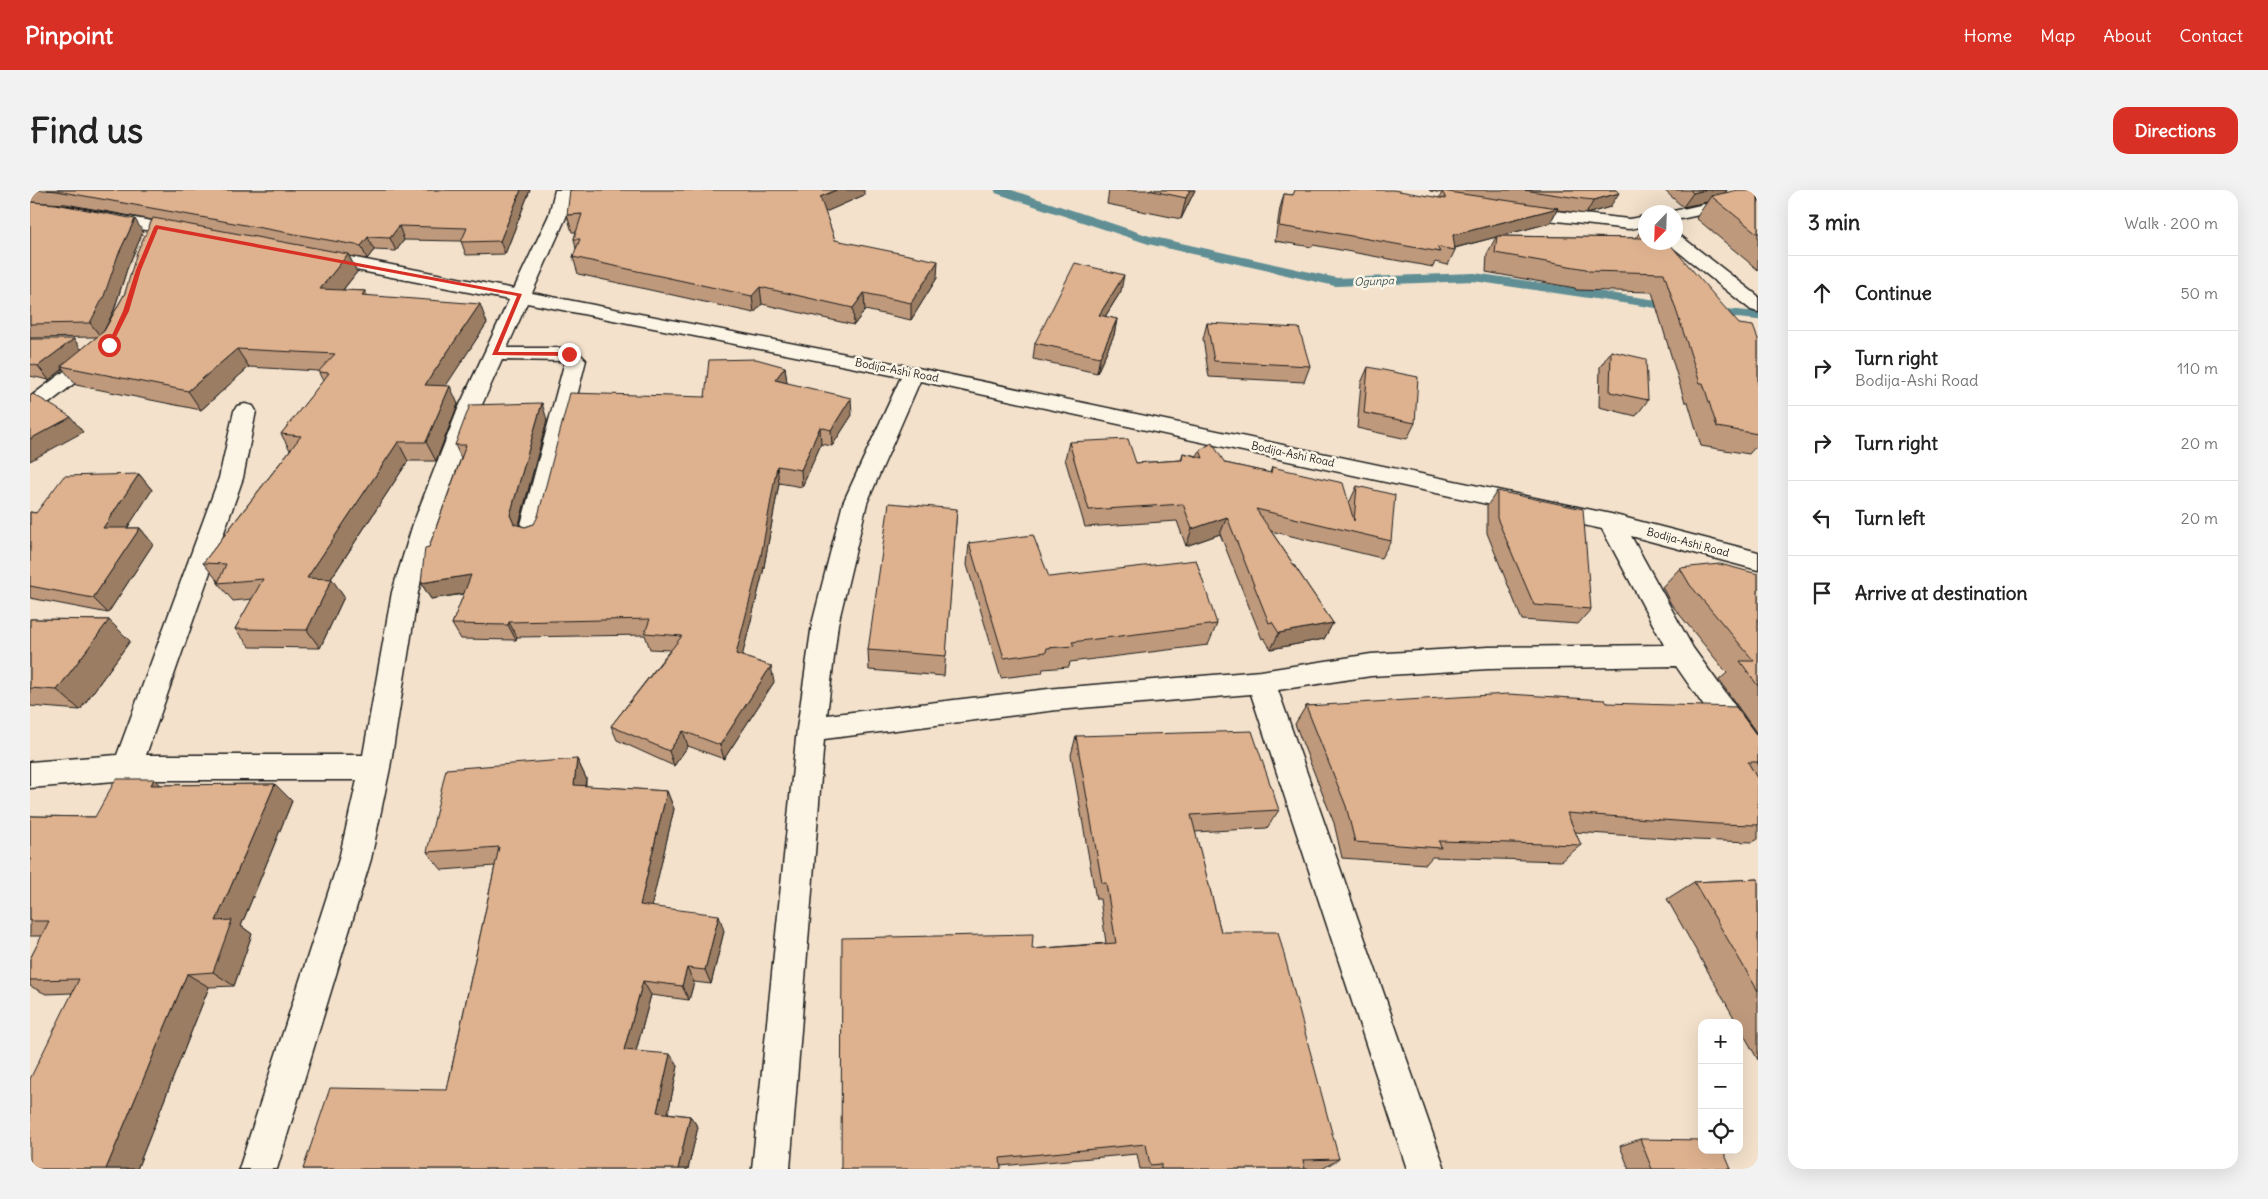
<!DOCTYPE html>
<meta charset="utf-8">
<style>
:root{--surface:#fff;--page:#f2f2f2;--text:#222;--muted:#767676;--line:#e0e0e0;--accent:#d93025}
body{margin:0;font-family:Delius,sans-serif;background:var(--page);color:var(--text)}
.controls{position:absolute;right:15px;bottom:15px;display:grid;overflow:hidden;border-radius:10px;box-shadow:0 5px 20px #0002}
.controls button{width:45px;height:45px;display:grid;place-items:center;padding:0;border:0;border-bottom:1px solid var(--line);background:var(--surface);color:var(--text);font:25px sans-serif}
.compass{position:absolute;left:1608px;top:15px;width:45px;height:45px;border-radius:50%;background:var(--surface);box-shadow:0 5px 20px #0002;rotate:203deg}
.stop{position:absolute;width:15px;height:15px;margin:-11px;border:4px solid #d93025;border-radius:50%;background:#fff}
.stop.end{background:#d93025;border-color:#fff;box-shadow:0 1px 5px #0008}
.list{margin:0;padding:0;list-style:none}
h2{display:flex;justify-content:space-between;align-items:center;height:65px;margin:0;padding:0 20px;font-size:21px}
h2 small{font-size:16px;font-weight:400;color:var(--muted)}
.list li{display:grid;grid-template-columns:32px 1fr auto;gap:15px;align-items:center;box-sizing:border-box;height:75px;padding:0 20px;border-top:1px solid var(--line)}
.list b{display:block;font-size:19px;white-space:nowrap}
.list p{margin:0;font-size:16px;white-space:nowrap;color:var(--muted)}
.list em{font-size:16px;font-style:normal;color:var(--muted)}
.icon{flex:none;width:28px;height:28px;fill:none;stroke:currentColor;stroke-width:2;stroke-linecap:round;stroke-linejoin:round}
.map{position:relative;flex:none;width:1728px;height:979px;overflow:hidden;border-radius:15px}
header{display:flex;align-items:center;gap:30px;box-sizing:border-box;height:70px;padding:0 25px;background:var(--accent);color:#fff}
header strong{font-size:24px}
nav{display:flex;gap:28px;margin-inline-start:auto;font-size:18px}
.intro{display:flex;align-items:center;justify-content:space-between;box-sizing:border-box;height:120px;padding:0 30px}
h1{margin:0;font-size:35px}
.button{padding:12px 22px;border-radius:15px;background:var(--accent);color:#fff;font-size:18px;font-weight:700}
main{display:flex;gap:30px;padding:0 30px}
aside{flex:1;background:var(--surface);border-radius:15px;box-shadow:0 5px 20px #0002}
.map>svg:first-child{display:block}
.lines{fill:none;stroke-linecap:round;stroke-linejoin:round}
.stream{stroke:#5e8e94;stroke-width:8}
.minor-casing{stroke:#1c1c1c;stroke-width:3}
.minor{fill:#fcf5e5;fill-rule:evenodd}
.wall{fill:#bf997b;stroke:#1c1c1c}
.shaded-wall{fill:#9b7d64;stroke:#1c1c1c}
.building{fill:#deb28f;stroke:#1c1c1c}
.route{fill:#d93025}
.labels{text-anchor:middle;stroke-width:5;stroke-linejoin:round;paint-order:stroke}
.far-water-label{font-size:11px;font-style:italic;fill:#3d5558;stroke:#fcf5e5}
.far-street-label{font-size:11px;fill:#1c1c1c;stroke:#fcf5e5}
</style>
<header>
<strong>Pinpoint</strong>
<nav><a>Home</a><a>Map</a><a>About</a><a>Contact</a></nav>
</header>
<div class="intro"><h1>Find us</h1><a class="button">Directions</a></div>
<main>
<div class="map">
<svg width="1728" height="979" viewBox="0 0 1728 979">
<rect width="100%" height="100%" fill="#f3e1cb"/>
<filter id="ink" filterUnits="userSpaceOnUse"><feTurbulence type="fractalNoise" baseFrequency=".02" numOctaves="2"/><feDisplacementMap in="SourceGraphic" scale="10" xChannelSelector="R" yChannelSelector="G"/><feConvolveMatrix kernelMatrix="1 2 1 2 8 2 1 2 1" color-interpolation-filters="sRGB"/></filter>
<g filter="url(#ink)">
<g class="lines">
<g class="stream">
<path d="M969,0L1119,50L1306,92L1444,87L1640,116"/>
<path d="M1686,122L1728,126"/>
</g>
<g class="minor-casing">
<g id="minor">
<path d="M525,0H541L537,25L502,103L883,177L1581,324L1728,362V380L1601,346L1663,458L1728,548V583L1718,580L1646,476L1458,479L1341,486L1248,500L1415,979H1377L1221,504L1027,520L794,549L760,979H722L767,539L782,434L813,313L871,187L497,113L477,158H539L546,160L556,170L513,342L510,348L501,351L492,348L489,342L535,171L472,170L450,219L407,334L388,402L360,578L341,669L247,979H209L309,669L327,590H97L0,598V572L87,565L189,288L204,221L207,216L215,214L223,216L226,221L213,288L116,565H333L362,402L383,334L428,219L479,110L285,72L278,70L276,66L278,62L285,60L484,99L519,25ZM890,191L1572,339L1634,455L1458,457L1341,464L1231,481L1027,498L797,525L808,434L837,313Z"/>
<path d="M1728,2V12L1646,30V22H1639Z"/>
<path d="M0,13L36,16L156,37L162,38L165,42L162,46L156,47L36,26L0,23Z"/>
<path d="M1488,17L1599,29L1616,26V36L1599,39L1482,26L1479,22L1482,18Z"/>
<path d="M1646,46L1652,47L1728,106V122L1721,120L1640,55L1638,52H1646Z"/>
<path d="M68,159L75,161L78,165L75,169L8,222L0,224V207L61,161Z"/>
</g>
</g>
<use href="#minor" class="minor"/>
</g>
<g class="wall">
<path d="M0,0H500L475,64L436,65L431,51L374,50L366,61L344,60L337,69L319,66L327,82L313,100L335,101L337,106L457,133L416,195L428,214L406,271H378L301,389L314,407L290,458L220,457L205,439L222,409L203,411L188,393V391L173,373L260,260L251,244L293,191L288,181L219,177L171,220L46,195L33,179L19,190L0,186V149L52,159L67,147L0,148V12L113,42L97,79L84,120L74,141L95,103L122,30L36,14L0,12Z"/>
<path d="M1079,0H1165L1151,29L1077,14Z"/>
<path d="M1399,0H1586L1580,17L1556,24L1527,20L1520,33L1470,46L1606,48L1616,32V52L1709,134L1728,149V254L1719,264L1671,256L1658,212H1655L1622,102L1546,100L1545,98L1456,82L1457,64L1466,47L1425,58V60L1418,75L1405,72L1403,77L1283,55L1282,57L1245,51L1250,18L1254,4L1263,5L1409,8L1412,3L1400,1Z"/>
<path d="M1634,0H1697L1695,3L1728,4V80L1666,28L1677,12L1653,17Z"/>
<path d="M834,5L795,22L805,50L907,88L881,130L835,120L824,135L732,114L724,123L548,84L543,67L546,59L544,49L546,42H542L537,25Z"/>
<path d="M1091,101L1075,127L1087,129L1084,145L1067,183L1003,169L1005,153Z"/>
<path d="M1177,133L1280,176L1274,192L1179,187L1173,149Z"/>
<path d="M1581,161L1618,210L1606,226L1569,217L1570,177Z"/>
<path d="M755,177L757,193L822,225L802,256L791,254L772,297L749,293L733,382L712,466L744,492L694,569L658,556L644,576L587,550L581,536L640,460L620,459L615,445L487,447L486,450L431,449L422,434L434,404L401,409L391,393L399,357L431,268L425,255L517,230L489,335L495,337L504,334L675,207Z"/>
<path d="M1338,177L1385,233L1377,249L1327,238L1331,193Z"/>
<path d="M1039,252L1106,273L1151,270L1153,263L1167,266L1170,260L1195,273L1240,283L1242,277L1319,313L1327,296L1361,351L1351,368L1241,341L1303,433L1294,449L1241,459L1234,448L1232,449L1190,344L1156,356L1147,331L1055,337L1035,269Z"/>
<path d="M109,284L122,300L97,338H110L123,354L78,423L0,408V322L6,323Z"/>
<path d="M1467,301L1561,419L1548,434L1492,430L1457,343V316Z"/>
<path d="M927,319L914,486L839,480L838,460Z"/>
<path d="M939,353L1019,387L1187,434L1178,455L1040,472L1039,477L1013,479L1012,483L971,488L937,375Z"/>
<path d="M1650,378L1728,384V545L1689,490L1697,483L1641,414L1632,397Z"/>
<path d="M0,429L79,430L100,451L50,520L0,516Z"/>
<path d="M1577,513L1728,547V649L1723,652L1664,650L1545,642L1551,655L1531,671L1402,667L1396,674L1312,668L1304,633L1265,534L1276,516Z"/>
<path d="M1046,546L1249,620L1237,638L1165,642L1191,742L1309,969L1292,979H1110L1107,964L970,976L811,979L1002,759L1076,753L1070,709H1066L1041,565Z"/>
<path d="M547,569L556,588V596L637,601L644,619L621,716L694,741L681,794L664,792L659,810L621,805L606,861L648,876L638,923L660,926L668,937L658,979H273L417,900L465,676L412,680L397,662Z"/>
<path d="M124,589L131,595L245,594L262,611L211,736L222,744L204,796L179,797L107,979H0L42,803L16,804L0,796V769L12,746H0V626L65,627Z"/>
<path d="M1728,689V870L1709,836V833H1707L1637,709L1664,692Z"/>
<path d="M1610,949L1701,979H1599L1590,956Z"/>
</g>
<g class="shaded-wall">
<path d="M491,0H500L475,64L470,51Z"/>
<path d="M806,0H834V5L791,24L790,7Z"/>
<path d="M1160,0H1165L1151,29L1156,8Z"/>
<path d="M1675,0H1697L1691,8L1681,6L1677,12L1653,17L1663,3Z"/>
<path d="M1589,3L1580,17L1556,24L1564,10Z"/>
<path d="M1528,18L1520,33L1420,59L1423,45Z"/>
<path d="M105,29L113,42L97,79L84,120L71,147L60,133L88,65Z"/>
<path d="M369,36L374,50L366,61L360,48Z"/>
<path d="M338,47L344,60L337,69L331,56Z"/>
<path d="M318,64L327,82L299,117L290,99Z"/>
<path d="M908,71L907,88L881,130V113Z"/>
<path d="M1094,85L1091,101L1066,141L1069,125Z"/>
<path d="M730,97L732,114L724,123L722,106Z"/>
<path d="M335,101L344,120L332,105Z"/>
<path d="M834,103L835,120L824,135L823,118Z"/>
<path d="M450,114L457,133L404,214L395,195Z"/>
<path d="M1087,129L1084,145L1067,183L1070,167Z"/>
<path d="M44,149L54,163L31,176L33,179L19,190L8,176Z"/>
<path d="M207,159L219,177L171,220L158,201Z"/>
<path d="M755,177L757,193L745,190Z"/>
<path d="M420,196L428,214L406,271L396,252Z"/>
<path d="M821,208L822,225L802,256L801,240Z"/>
<path d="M512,213L517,230L487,342L480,325Z"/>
<path d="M41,227L53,242L0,271V249Z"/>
<path d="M790,237L791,254L772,297L771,280Z"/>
<path d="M368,252L378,271L289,407L277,388Z"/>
<path d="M747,276L749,293L733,382L709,479L706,464Z"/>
<path d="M109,284L122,300L87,354L73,338Z"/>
<path d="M1197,327L1190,344L1156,356L1162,339Z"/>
<path d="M110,338L123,354L78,423L63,408Z"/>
<path d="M441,385L449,401L401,409L391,393Z"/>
<path d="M302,389L314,407L290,458L277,440Z"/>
<path d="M79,430L100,451L50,520L27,500Z"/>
<path d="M479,432L487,447L486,450L478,435Z"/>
<path d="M1303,433L1294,449L1241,459L1249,443Z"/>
<path d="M741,476L744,492L694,569L690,555Z"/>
<path d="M653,541L658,556L644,576L639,561Z"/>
<path d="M547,569L556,588L553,614L544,595Z"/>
<path d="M124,589L144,606L121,595Z"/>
<path d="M245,594L262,611L211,736L222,744L204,796L183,782L186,731Z"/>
<path d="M637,601L644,619L618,731L610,715Z"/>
<path d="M689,725L694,741L681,794L675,780Z"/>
<path d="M657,778L664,792L659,810L652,796Z"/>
<path d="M157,784L179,797L107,979H76Z"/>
<path d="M613,791L621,805L603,872L594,860Z"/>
<path d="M640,864L648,876L636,933L627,922Z"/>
<path d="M660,926L668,937L658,979H648Z"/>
</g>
<g class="building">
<path d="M17,0H491L470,51L431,52L437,38L369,36L360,48L338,47L331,56L27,1Z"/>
<path d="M540,0H806L790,7L805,50L908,71L881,113L834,103L823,118L730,97L722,106L543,67L550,49H544L552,24L537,25Z"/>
<path d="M1118,0H1160L1156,8Z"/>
<path d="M1265,0H1363L1416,9L1412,1L1528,18L1423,45L1425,60L1407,57L1410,62L1288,40V42L1249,36L1254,4L1263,5Z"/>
<path d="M1494,0H1586L1589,3L1564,10L1554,9Z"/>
<path d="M1660,0H1675L1663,3Z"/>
<path d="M1708,0H1723L1728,4V44L1681,6Z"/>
<path d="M0,12L26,14L105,29L88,65L74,106L60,133L0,134Z"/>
<path d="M123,28L318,64L290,99L335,101L332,105L450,114L395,195L420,196L396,252H368L277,388L302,389L277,440L205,439L233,389L188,393L196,374L173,373L271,246L251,244L299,183L288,182L305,164L207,159L158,201L31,176L74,141L95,103L107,62Z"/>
<path d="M1467,46L1616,48V52H1638L1709,134L1723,136L1728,149V217H1726L1728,224V244L1687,237L1673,193H1670L1634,83L1558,81L1556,79L1465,63Z"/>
<path d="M1045,73L1094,85L1069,125L1087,129L1070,167L1005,153Z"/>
<path d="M1177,133L1269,138L1280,176L1184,171Z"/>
<path d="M0,149H44L8,176L0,174Z"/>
<path d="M1581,161L1616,169L1618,210L1580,202Z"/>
<path d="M726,169L755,177L745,190L821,208L801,240L790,237L771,280L747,276L731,366L706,464L741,476L690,555L653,541L639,561L581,536L652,446L615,443L620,429L479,432L478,435L422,434L441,385L391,393L395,358L399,357L436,255H425L440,215L512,213L480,325L484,334L495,337L504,334L508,326L540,203L675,207L679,170Z"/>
<path d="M1338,177L1388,187L1385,233L1334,223Z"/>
<path d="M3,204L41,227L0,249V206Z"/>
<path d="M1098,249L1106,273L1152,270L1153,263L1173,268L1170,260L1182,253L1195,273L1241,283L1242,277L1313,293L1324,331L1327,296L1365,305L1361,351L1226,319L1303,433L1249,443L1242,432L1239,433L1197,327L1162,339L1153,314L1059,320L1039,252Z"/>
<path d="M109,284L73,338H110L63,408L0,396V322L6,323L34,286Z"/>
<path d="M1467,301L1553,319L1561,419L1504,415L1467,328Z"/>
<path d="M859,313L927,319L916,466L838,460Z"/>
<path d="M1003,345L1019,387L1166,370L1187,434L1042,452L1044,456L1017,458L1016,462L974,468L939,353Z"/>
<path d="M1690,374L1728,384V496L1710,471H1724L1660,395L1650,378Z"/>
<path d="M0,429L79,430L27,500L0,498Z"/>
<path d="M1478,504L1575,510L1577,513L1706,517L1728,547V572H1718L1728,590V635L1687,634L1537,623L1551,655L1409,651L1411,658L1325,652L1316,616L1276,516Z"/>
<path d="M1222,541L1249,620L1161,625L1191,742H1248L1309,969L1273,970L1275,979H1131V974L1120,975L1116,954L970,968L971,979H811L812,748L1003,744L1002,759L1086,753L1076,693H1072L1046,546Z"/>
<path d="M547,569L544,595L637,601L610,715L689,725L675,780L657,778L652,796L613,791L594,860L640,864L627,922L660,926L648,979H273L300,898L417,900L469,657L397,662L416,579Z"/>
<path d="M86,589H124L121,595L245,594L186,731L202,730L183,782L157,784L76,979H0V889L49,789L0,790V769L19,731H0V626L65,627Z"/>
<path d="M1728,689V801L1664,692Z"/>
<path d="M1610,949L1672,950V960H1693L1701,979H1622Z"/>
</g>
</g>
<path class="route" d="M126,35L492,104L468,162H539L542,164L539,166L462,165L487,106L128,39L111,80L99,121L82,155L77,156L93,121L106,80L124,37Z"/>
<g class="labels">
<g class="far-water-label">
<text transform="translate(1344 91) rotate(-2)" y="4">Ogunpa</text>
</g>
<g class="far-street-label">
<text transform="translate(867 180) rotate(11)" y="4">Bodija-Ashi Road</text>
<text transform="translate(1263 264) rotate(12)" y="4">Bodija-Ashi Road</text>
<text transform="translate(1658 352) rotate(15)" y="4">Bodija-Ashi Road</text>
</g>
</g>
</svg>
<div class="controls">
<button>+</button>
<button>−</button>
<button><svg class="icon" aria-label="locate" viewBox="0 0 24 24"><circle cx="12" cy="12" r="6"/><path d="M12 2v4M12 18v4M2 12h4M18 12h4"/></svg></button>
</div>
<svg class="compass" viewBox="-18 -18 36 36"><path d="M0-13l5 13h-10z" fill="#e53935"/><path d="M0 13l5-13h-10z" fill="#767676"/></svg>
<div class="stop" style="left:79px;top:155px"></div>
<div class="stop end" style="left:539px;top:164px"></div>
</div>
<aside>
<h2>3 min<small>Walk · 200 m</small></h2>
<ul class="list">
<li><svg class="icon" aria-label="ahead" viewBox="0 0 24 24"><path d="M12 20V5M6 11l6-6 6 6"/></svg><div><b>Continue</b></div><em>50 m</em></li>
<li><svg class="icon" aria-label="right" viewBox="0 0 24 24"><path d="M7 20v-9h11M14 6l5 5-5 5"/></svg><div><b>Turn right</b><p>Bodija-Ashi Road</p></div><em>110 m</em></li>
<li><svg class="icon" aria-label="right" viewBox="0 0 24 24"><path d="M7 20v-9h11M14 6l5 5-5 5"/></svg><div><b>Turn right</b></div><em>20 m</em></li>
<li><svg class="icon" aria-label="left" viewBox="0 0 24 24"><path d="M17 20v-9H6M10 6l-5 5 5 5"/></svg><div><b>Turn left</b></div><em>20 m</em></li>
<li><svg class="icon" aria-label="arrive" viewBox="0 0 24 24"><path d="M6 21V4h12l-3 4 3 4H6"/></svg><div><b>Arrive at destination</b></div></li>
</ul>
</aside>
</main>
